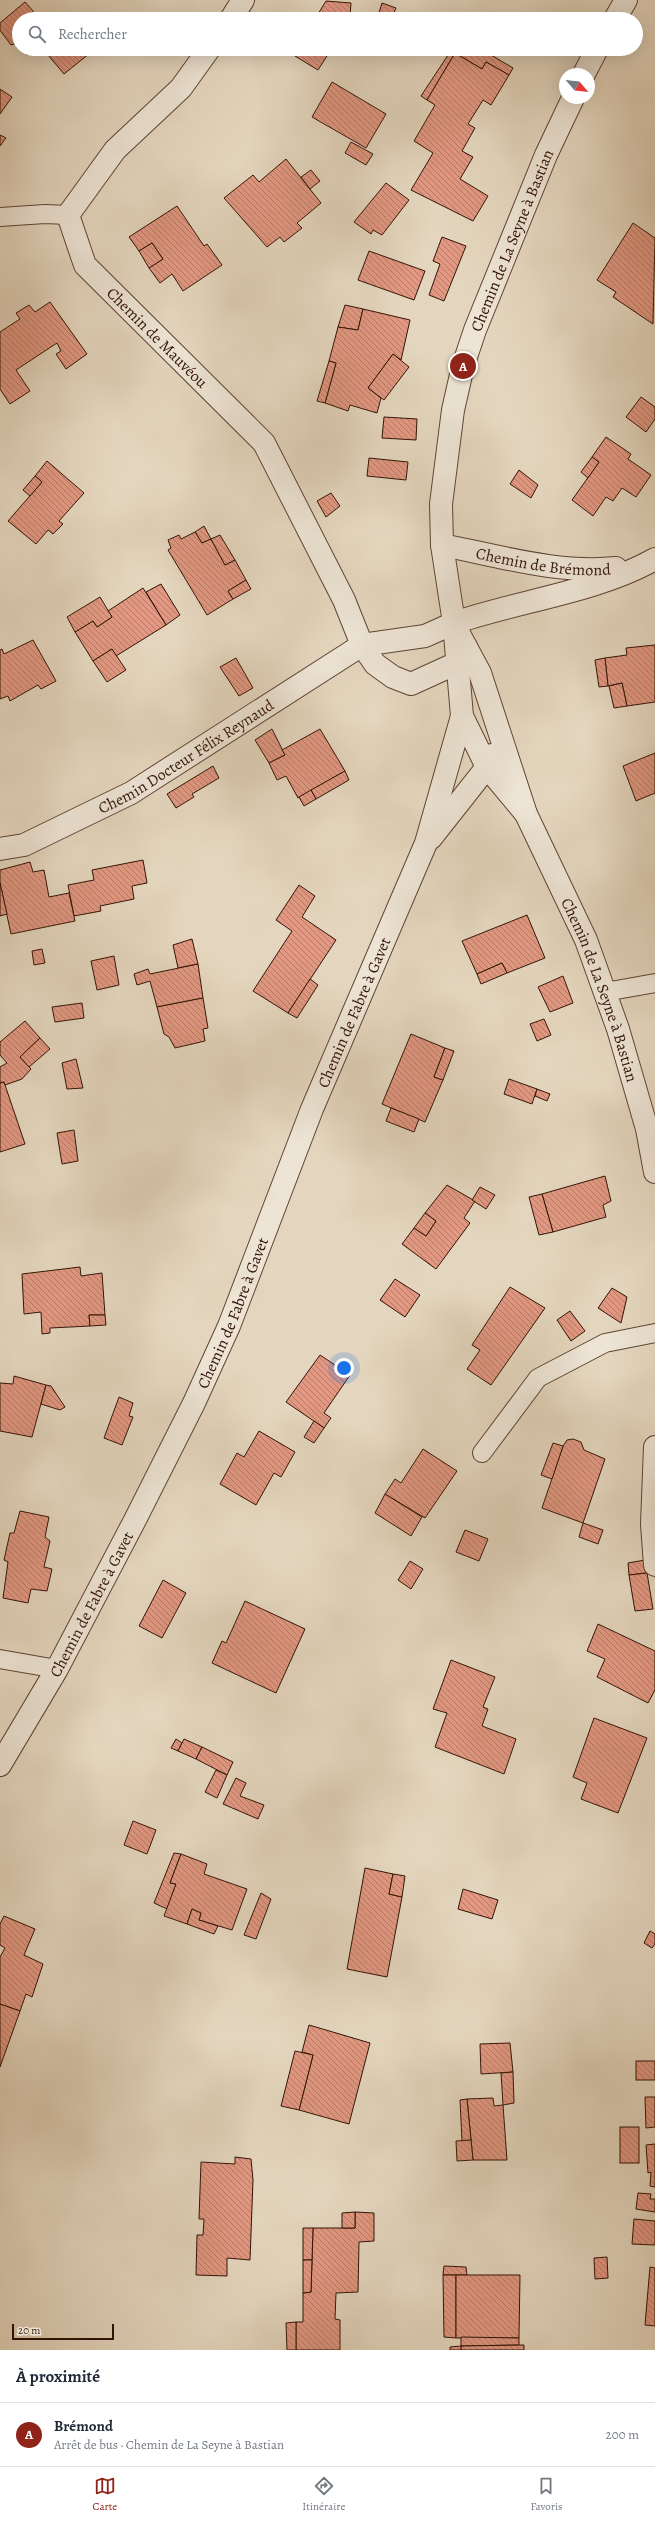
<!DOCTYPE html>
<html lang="fr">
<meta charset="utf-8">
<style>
:root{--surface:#fff;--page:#f2f2f3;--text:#1f2937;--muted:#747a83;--line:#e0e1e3;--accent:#8f2418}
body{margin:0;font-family:Alegreya,serif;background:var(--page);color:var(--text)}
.compass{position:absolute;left:559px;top:68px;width:36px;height:36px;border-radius:50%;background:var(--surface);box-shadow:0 4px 16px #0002;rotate:118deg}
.scale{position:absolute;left:12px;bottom:10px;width:102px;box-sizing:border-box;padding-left:4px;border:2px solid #321305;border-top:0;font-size:11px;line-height:14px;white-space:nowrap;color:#321305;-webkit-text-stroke:3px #ede4d5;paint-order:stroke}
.you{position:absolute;left:344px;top:1368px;width:14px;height:14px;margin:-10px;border:3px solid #fff;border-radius:50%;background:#1a73e8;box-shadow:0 0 0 6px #1a73e833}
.badge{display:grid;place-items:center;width:26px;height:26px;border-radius:50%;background:var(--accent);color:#fff;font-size:13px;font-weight:700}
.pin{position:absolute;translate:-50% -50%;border:2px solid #fff;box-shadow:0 1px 4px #0006}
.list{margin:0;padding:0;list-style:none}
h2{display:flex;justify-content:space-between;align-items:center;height:52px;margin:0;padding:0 16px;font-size:17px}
h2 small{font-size:13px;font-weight:400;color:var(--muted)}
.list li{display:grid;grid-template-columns:26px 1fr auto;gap:12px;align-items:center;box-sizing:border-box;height:64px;padding:0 16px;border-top:1px solid var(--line)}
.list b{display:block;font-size:15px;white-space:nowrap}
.list p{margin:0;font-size:13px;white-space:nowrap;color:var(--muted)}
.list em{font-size:13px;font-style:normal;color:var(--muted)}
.icon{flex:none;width:22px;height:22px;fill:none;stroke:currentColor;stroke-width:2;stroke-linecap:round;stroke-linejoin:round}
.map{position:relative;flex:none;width:655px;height:2350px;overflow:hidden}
.search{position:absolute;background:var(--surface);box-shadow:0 4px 16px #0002;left:12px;right:12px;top:12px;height:44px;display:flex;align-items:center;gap:10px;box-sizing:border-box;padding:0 14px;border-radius:22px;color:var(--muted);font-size:15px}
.sheet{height:116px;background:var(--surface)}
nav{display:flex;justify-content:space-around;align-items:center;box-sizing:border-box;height:56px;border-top:1px solid var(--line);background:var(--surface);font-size:11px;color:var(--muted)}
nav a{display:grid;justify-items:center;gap:2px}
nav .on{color:var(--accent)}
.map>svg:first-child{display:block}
.building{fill:url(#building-back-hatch);stroke:#321305}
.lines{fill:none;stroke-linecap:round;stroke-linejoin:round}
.service-casing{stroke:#5e4433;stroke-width:20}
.minor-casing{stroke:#5e4433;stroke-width:24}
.tertiary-casing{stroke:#5e4433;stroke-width:24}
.service{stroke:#ede4d5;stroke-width:18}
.minor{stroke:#ede4d5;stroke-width:22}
.tertiary{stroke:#ede4d5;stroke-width:22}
.labels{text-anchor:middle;stroke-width:3;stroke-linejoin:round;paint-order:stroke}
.street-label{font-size:16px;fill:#321305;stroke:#ede4d5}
</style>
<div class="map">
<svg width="655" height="2350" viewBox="0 0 655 2350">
<defs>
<pattern id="building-back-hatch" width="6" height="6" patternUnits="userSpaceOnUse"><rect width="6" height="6" fill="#e29882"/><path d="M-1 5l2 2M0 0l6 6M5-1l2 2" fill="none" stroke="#b87b68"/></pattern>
</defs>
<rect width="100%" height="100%" fill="#e4d6be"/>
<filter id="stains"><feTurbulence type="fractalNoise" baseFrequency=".005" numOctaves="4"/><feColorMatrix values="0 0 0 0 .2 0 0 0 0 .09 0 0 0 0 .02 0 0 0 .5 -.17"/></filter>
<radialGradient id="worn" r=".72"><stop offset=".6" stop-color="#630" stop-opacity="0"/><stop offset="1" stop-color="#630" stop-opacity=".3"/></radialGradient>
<g class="building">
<path d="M326,1L351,3L350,16L315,19Z"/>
<path d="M25,2L40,19H19V46L17,43L11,45L0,30V23Z"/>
<path d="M382,3L396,8L391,19L378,16Z"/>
<path d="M22,49H35L27,55Z"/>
<path d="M43,49H95L64,74Z"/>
<path d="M298,49H317L327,56L318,70L295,56Z"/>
<path d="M452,49H481L513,68L509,75L486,62L482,69L455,53L427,100L421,96Z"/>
<path d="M455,53L482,69L486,62L509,75L491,105L483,100L468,124L475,128L462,151L473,157L460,179L488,196L473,221L411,190L433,153L414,141L435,105L427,100Z"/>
<path d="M332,82L386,114L366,148L312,117Z"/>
<path d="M0,89L12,97L0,114Z"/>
<path d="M0,135L6,138L0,146Z"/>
<path d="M351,142L373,154L366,165L345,153Z"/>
<path d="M286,159L321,203L297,223L302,228L284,242L280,237L267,247L224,198L253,175L259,182Z"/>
<path d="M311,170L320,181L310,189L301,177Z"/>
<path d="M386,183L409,200L382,235L373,230L371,234L354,222Z"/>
<path d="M177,206L204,246L207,244L222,265L183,291L172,274L160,283L149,268L163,259L152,243L139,251L129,237Z"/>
<path d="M633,223L655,238L653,324L613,297L616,292L597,280Z"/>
<path d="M442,237L466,246L444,301L429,295L440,264L433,261Z"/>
<path d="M152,243L163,259L149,268L139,251Z"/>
<path d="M369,251L425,271L414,300L358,280Z"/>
<path d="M50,302L87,354L66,369L56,354L61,351L57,343L16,370L30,391L10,404L0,389V332L20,319L16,313L29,305L35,312Z"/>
<path d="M345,305L363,309L358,330L338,327Z"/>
<path d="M363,309L410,320L401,360L393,354L368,388L381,398L377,413L350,405L348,411L325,403L336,363L329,361L338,327L358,330Z"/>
<path d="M393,354L409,367L384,400L368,388Z"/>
<path d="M329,361L336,363L325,403L317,401Z"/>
<path d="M641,397L655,407V419L646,432L626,417Z"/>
<path d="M384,417L417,419L416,440L382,438Z"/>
<path d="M606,437L631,454L628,459L651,475L636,497L622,488L613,501L606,497L593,516L572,500L599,462L592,457Z"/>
<path d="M592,457L599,462L588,478L581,472Z"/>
<path d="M369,458L408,462L406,480L367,476Z"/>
<path d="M47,461L84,493L59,521L63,524L53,534L48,530L36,544L8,521L42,482L35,476Z"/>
<path d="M519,470L538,485L531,498L510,484Z"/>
<path d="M35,476L42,482L30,496L23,490Z"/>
<path d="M331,493L340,506L326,517L317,501Z"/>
<path d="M204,526L211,539L202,543L195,532Z"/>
<path d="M195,532L202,543L211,539L225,565L235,560L246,580L228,591L233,599L207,615L168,550L171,548L168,540L179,535L181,539Z"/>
<path d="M220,535L235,560L225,565L211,539Z"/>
<path d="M246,580L251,589L233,599L228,591Z"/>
<path d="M161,584L180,615L166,625L146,592Z"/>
<path d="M143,588L166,625L116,656L112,649L93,661L75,632L93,621L97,627L112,617L108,611Z"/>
<path d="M100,597L112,617L97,627L93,621L75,632L67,617Z"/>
<path d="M33,640L56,681L41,689L38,685L10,701L8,696L0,699V650L2,649L4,654Z"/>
<path d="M655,645V702L627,706L622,683L608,686L605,658L627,655L626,648Z"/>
<path d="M112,649L126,670L107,682L93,661Z"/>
<path d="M236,658L253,688L239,696L220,667Z"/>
<path d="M605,658L608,686L599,687L595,660Z"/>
<path d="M622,683L627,706L614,708L609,686Z"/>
<path d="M272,729L285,755L269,763L255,740Z"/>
<path d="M320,729L345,771L298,798L286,776L277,780L269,763L285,755L282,750Z"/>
<path d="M655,753V793L636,801L623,766Z"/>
<path d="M213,766L219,778L192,794L194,797L176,808L167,794Z"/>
<path d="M345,771L349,780L316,799L311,790Z"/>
<path d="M311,790L316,799L304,806L299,797Z"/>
<path d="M143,860L147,883L132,886L134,899L100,906L101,911L74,916L68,885L94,880L92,870Z"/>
<path d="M30,862L33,872L44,870L49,897L69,893L75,921L11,934L0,883V870Z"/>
<path d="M0,883L7,914L0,916Z"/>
<path d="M299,885L315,896L302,917L336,940L288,1013L253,991L292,931L276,920Z"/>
<path d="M527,915L545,958L507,973L502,963L477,974L462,941Z"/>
<path d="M192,939L198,964L178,968L173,945Z"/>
<path d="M42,949L45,963L34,965L32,951Z"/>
<path d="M114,956L119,985L97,990L91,961Z"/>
<path d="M502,963L507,973L481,984L477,974Z"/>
<path d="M198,964L203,998L157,1007L150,981L137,985L134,974L148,969L150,974Z"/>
<path d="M563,976L573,1003L550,1012L538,987Z"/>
<path d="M310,979L318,985L297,1018L288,1013Z"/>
<path d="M203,998L208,1028L203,1029L205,1041L175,1048L169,1037L164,1034L157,1007Z"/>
<path d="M82,1003L84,1018L55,1022L52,1007Z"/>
<path d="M544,1019L551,1035L537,1041L530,1024Z"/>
<path d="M25,1021L40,1038L20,1057L31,1069L22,1079L5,1085L4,1082L0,1083V1067L7,1063L0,1055V1042Z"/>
<path d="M411,1034L445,1048L434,1077L443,1080L425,1122L382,1104Z"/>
<path d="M40,1038L50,1049L29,1067L20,1057Z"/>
<path d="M445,1048L454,1051L443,1080L434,1077Z"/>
<path d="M76,1059L83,1088L67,1089L62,1063Z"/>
<path d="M509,1079L537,1089L532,1104L504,1094Z"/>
<path d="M4,1082L25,1144L0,1152V1083Z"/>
<path d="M537,1089L550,1094L547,1101L535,1096Z"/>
<path d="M391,1108L419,1119L414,1132L386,1121Z"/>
<path d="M74,1130L78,1161L62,1164L57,1133Z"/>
<path d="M605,1176L611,1201L603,1205L606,1217L553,1232L542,1194Z"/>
<path d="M447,1185L475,1201L464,1218L470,1223L436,1269L402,1244L414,1228L426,1236L436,1221L425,1213Z"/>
<path d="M480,1187L495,1195L486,1209L472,1200Z"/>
<path d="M542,1194L553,1232L539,1235L529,1197Z"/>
<path d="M425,1213L436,1221L426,1236L414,1228Z"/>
<path d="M80,1267L81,1276L102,1273L105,1315H89L90,1326L50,1328V1333L42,1334L41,1312L24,1314L22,1274Z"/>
<path d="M395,1279L420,1295L405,1317L380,1300Z"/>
<path d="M510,1287L545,1308L491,1385L467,1369L480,1350L472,1345Z"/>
<path d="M612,1288L627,1297L621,1323L598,1308Z"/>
<path d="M570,1311L585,1331L571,1341L557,1320Z"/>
<path d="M89,1315H105L106,1325L90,1326Z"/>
<path d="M320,1355L350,1375L324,1413L331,1418L324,1428L286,1402Z"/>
<path d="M14,1376L46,1385L32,1437L0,1431V1383L13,1384Z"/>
<path d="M46,1385L51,1386L65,1407L60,1410L41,1404Z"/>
<path d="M119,1397L133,1403L129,1416L133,1417L122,1445L104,1438Z"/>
<path d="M314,1421L324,1428L314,1443L304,1437Z"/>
<path d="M259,1431L295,1452L281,1477L274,1473L256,1505L220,1484L237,1453L244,1457Z"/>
<path d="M573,1439L581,1442L584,1450L605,1459L583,1523L542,1508L563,1446L567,1440Z"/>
<path d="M553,1443L563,1446L552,1479L541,1475Z"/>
<path d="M423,1449L457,1471L425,1518L385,1494L395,1479L401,1483Z"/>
<path d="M385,1494L422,1517L411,1536L375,1513Z"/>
<path d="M20,1511L49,1517L45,1537L50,1541L44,1567L52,1569L47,1591L31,1589L28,1603L3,1598L8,1562L4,1560L10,1533H14Z"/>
<path d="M583,1523L603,1530L598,1544L579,1537Z"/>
<path d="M465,1530L488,1539L479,1561L456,1552Z"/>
<path d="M645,1560L647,1573L629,1575L628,1563Z"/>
<path d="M410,1561L423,1569L411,1589L398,1580Z"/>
<path d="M647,1573L653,1609L635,1611L629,1575Z"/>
<path d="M163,1580L186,1593L162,1638L139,1626Z"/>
<path d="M245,1601L305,1629L276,1693L212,1663L222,1641L226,1643Z"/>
<path d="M598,1624L655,1651V1690L648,1703L597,1677L605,1659L587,1651Z"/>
<path d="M451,1660L495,1677L483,1707L488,1709L482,1726L516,1739L504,1774L435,1747L447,1713L433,1709Z"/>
<path d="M594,1718L647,1738L618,1813L581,1799L587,1783L573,1777Z"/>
<path d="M176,1739L182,1743L178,1751L171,1748Z"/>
<path d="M184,1739L202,1747L196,1759L178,1751Z"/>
<path d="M202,1747L233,1762L227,1775L196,1759Z"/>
<path d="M216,1770L227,1775L217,1798L205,1792Z"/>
<path d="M236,1778L246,1783L240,1796L264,1805L258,1819L223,1804Z"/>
<path d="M133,1821L156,1830L147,1854L124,1845Z"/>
<path d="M174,1853L181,1854L170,1883L176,1884L167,1909L154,1903Z"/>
<path d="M181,1854L207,1864L204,1874L247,1889L232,1930L199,1920L201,1913L192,1909L187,1924L164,1916L176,1884L170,1883Z"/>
<path d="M365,1868L393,1874L389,1894L402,1897L387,1977L347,1969Z"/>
<path d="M393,1874L405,1876L402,1897L389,1894Z"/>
<path d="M463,1889L498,1900L492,1919L458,1909Z"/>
<path d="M261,1893L271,1899L256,1939L244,1935Z"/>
<path d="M192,1909L201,1913L199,1920L218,1926L214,1934L187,1924Z"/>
<path d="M4,1916L35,1929L24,1955L43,1964L32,1997L26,1994L20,2011L0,2004V1957L5,1948L0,1945V1924Z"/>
<path d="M650,1931L655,1934V1944L652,1948L644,1943Z"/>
<path d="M0,2004L20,2011L0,2067Z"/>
<path d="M309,2025L370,2043L349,2124L299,2110L313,2055L302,2052Z"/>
<path d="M510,2043L513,2072L481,2074L480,2044Z"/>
<path d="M295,2051L313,2055L299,2110L281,2106Z"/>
<rect x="636" y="2061" width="19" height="19"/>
<path d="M513,2072L514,2103L503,2105L501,2073Z"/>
<path d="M645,2097H655V2127L646,2128Z"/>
<path d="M493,2098L494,2106L503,2105L507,2160H473L467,2099Z"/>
<path d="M467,2099L471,2140L462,2141L460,2100Z"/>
<rect x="620" y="2127" width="19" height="36"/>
<path d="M471,2140L473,2160L457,2161L456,2141Z"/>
<path d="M655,2144V2187L650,2186L651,2172L648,2173L646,2145Z"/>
<path d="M235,2157L251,2159L253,2180L250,2260L227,2258V2276L196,2275L197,2235H203L204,2219H199L201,2162L235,2164Z"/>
<path d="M638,2193L651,2194L650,2199H655V2212L636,2209Z"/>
<path d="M355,2212L374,2213V2241L359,2242L358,2292L336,2293L335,2319L340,2320V2350H296V2322H303V2293L311,2292L313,2228H355Z"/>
<path d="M355,2212V2228H342V2213Z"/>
<path d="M634,2219L655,2221V2245L632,2244Z"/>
<path d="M303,2228H313L312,2260H303Z"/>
<path d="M607,2257L608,2278L595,2279L594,2258Z"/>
<path d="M303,2260H312L311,2292L303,2293Z"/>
<path d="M444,2266L466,2267L467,2275H443Z"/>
<path d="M650,2267L655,2268V2326L645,2325Z"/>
<path d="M443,2275H456V2338L444,2337Z"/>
<path d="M456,2275H520L519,2338H456Z"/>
<path d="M296,2322V2350H287L286,2323Z"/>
<path d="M461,2337L519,2338V2345L461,2346Z"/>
<path d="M524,2345V2350H461V2346Z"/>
<path d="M461,2346V2350H450V2347Z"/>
</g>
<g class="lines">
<g class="service-casing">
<g id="service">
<path d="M0,217L45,214L68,215"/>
<path d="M605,992L655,983"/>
<path d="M482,1453L538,1378L605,1343L655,1333"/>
<path d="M0,1659L57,1669"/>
</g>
</g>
<g class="minor-casing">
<g id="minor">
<path d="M231,19L243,0"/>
<path id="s1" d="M209,49L181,88L115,150L68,215L85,265L264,443L344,600L362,645L375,664L393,677L411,684L457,663L466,647"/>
<path id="s2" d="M0,849L24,845L131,793L362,645L425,636L454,623"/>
</g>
</g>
<g class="tertiary-casing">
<g id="tertiary">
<path d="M615,19L626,0"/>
<path d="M584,74L597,49"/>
<path id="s3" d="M442,545C499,556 558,574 616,568"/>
<path d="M454,623C517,601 597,592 655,559"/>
<path id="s4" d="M458,632L480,673L526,814L586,940L618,1029L647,1129L655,1172"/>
<path id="s5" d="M526,814L487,767L462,716L454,623L442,545L441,504L453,410L463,366L475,330L546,155L573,98"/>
<path d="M431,838L487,767L492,755"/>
<path d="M655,1447L652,1524L655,1565"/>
<path id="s6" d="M0,1765L57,1669L135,1520L194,1403L229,1326L312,1109L426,843L462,716"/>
</g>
</g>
<use href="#service" class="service"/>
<use href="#minor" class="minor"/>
<use href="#tertiary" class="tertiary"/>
</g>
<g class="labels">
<g class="street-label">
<text dy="6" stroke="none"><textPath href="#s5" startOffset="606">Chemin de La Seyne à Bastian</textPath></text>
<text dy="6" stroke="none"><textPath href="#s1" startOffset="374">Chemin de Mauvéou</textPath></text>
<text dy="6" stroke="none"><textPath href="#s3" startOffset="103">Chemin de Brémond</textPath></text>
<text dy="6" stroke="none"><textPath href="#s2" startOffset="209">Chemin Docteur Félix Reynaud</textPath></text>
<text dy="6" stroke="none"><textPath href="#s4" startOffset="386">Chemin de La Seyne à Bastian</textPath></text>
<text dy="6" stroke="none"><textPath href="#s6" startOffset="833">Chemin de Fabre à Gavet</textPath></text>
<text dy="6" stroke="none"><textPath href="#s6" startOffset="509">Chemin de Fabre à Gavet</textPath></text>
<text dy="6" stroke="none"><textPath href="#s6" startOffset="185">Chemin de Fabre à Gavet</textPath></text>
</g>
</g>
<rect width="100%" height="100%" filter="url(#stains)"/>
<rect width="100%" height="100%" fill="url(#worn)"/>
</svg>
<svg class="compass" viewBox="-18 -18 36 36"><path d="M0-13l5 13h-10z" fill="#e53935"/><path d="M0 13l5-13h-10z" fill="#747a83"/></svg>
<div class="scale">20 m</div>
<div class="you"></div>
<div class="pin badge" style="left:463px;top:366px">A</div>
<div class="search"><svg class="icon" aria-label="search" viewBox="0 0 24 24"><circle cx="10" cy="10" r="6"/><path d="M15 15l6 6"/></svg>Rechercher</div>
</div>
<section class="sheet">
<h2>À proximité<small></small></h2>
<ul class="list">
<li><span class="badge">A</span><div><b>Brémond</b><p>Arrêt de bus · Chemin de La Seyne à Bastian</p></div><em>200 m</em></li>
</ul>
</section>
<nav>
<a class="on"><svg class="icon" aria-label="map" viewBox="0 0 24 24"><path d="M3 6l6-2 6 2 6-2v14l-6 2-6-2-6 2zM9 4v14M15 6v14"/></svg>Carte</a>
<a><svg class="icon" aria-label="directions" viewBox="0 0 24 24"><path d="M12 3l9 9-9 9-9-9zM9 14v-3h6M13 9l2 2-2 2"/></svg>Itinéraire</a>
<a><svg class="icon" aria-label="saved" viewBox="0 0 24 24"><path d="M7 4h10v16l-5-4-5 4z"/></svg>Favoris</a>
</nav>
